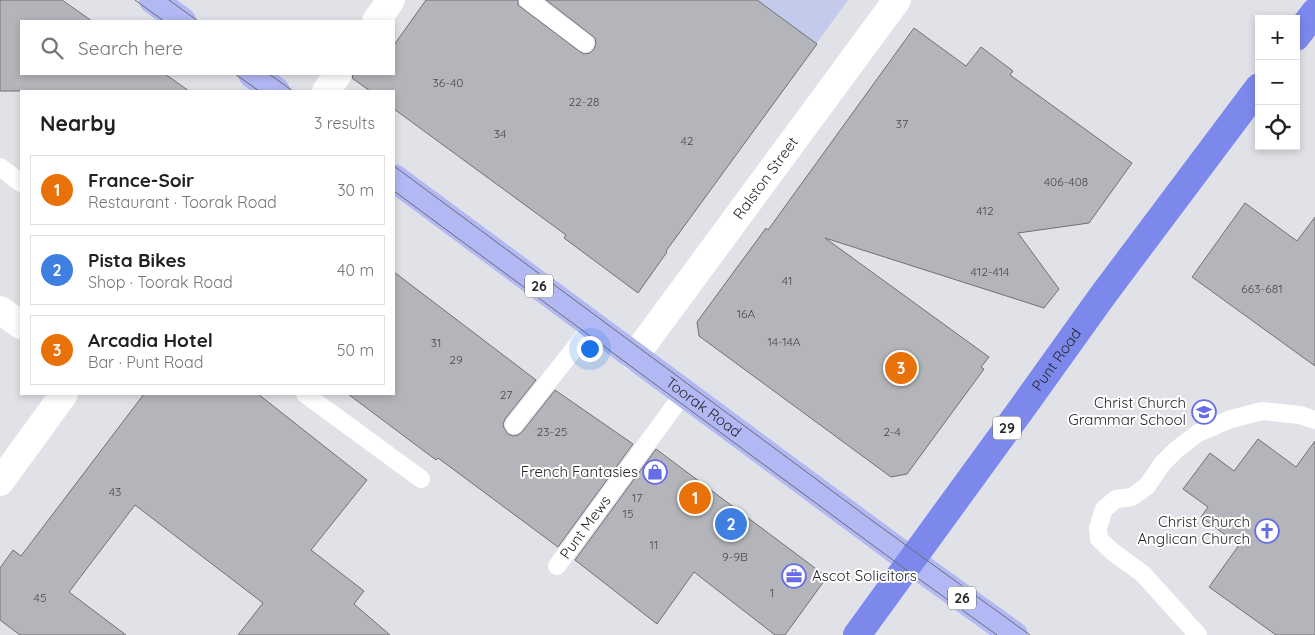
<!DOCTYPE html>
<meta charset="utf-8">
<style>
:root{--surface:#fff;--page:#f6f6f6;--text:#202124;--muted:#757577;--line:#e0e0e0;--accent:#666de6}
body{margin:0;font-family:Quicksand,sans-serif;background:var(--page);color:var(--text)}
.controls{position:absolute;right:15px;top:15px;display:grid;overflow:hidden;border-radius:0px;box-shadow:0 2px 8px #0003}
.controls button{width:45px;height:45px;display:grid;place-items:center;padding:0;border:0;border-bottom:1px solid var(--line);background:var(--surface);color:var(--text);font:25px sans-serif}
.you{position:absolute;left:589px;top:348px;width:18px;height:18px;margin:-12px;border:4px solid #fff;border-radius:50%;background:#1a73e8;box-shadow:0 0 0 8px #1a73e833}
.badge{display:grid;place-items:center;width:32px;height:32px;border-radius:50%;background:var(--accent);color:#fff;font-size:16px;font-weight:700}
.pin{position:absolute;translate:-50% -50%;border:2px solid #fff;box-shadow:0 1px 5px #0006}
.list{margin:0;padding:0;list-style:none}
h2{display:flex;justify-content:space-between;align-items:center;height:65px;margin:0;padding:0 20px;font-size:21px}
h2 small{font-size:16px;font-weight:400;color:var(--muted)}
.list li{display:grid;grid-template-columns:32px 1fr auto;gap:15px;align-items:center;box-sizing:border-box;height:70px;margin:0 10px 10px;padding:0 10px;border:1px solid var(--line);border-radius:0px}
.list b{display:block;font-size:19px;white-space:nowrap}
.list p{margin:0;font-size:16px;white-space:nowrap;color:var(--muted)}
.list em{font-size:16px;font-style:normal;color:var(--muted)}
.icon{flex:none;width:28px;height:28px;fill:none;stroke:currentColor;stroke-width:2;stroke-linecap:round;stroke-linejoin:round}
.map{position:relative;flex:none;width:1315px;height:635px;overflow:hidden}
.search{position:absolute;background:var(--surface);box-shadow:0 2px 8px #0003;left:20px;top:20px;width:375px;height:55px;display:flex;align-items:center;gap:12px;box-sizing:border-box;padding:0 18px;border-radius:0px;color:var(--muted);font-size:19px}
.panel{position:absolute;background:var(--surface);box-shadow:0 2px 8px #0003;left:20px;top:90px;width:375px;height:305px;border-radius:0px}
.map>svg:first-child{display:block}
.green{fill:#c4caeb}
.building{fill:#b4b5ba;stroke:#707175}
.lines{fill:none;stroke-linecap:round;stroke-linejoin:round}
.lane{stroke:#fff;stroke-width:18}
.street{stroke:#fff;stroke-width:28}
.primary{stroke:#b1b8f4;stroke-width:28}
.highway{stroke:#7d88ec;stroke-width:28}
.tram{stroke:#6b6c6e;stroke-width:1}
.labels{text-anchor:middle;stroke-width:4;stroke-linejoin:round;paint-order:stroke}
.number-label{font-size:12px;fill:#4a4a4c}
.shield{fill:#fff;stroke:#676868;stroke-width:1}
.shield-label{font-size:14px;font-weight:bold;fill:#262728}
.street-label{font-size:15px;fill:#262728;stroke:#fff}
.poi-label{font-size:15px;fill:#262728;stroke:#fff;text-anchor:end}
</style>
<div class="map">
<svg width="1315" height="635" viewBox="0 0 1315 635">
<rect width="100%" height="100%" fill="#e0e2e7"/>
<path class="green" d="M757,0H848L816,44Z"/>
<g class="building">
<path d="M0,0H62L92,21H21V74H165L189,91H0Z"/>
<path d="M426,0H518V5L522,8L579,51L584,54L590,53L594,49L596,44L595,38L591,35L546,0H757L817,44L666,251L667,252L638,293L564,238L566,235L394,109V91H370L352,78L353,74H394V45Z"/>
<path d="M914,28L966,66L981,47L1013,71L1010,75L1132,163L1089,223L1018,233L1059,289L1044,308L825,238L989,357L981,367L984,369L907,474L891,477L699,336L697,322L766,228L768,230Z"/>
<path d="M1245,203L1297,241L1315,217V366L1192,277Z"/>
<path d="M394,272L536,380L505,419L503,424L504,428L508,434L513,436L518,435L522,432L555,390L633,444L558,547L438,458L436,460L348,394H394Z"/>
<path d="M144,394H258L367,480L311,550L364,591L354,604L390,635H238L263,603L135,505L69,592L126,635H20L0,620V568L13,550L21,556Z"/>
<path d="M1258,439L1296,467L1315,441V635H1276L1209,587L1239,545L1201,517L1208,507L1183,489L1210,453L1234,471Z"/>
<path d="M656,449L827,577L785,635H775L694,572L657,624L575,560Z"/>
</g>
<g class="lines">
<g class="lane">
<path d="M528,0L585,43"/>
<path d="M0,167L21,183"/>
<path d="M305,394L421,479"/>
<path d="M514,425L593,325"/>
<path id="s1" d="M557,566L684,393"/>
<path d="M1198,635L1143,574L1113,552L1099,539L1098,528L1104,509L1116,499L1132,497L1147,486L1162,464L1176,450L1198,433L1231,419L1262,411L1300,415L1315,420"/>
</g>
<g class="street">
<path d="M376,21L391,0"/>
<path d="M326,91L338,74"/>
<path d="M0,310L21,325"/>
<path id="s2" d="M634,357L897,0"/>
<path d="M0,482L64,394"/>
</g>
<g class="primary">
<path d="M153,0L182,21"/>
<path d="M252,74L276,91"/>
<path id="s3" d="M394,178L911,561L1014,635"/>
</g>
<g class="highway">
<path d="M1296,37L1315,12"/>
<path id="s4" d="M857,635L1020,411L1103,295L1259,87"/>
</g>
<g class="tram">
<path d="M135,0L164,21"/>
<path d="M169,0L198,21"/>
<path d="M235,74L259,91"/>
<path d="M269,74L293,91"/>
<path d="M394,166L874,522L1030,635"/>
<path d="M394,191L905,569L997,635"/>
</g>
</g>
<defs>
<g id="school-ring" transform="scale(1.25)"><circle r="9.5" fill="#fff" stroke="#666de6" stroke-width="1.5"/><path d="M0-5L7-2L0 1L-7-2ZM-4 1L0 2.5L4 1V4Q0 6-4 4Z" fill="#666de6"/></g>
<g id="shop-ring" transform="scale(1.25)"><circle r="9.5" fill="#fff" stroke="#666de6" stroke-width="1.5"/><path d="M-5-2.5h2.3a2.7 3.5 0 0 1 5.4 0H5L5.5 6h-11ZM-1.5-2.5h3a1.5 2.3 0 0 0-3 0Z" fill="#666de6"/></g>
<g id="church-ring" transform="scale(1.25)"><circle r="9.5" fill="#fff" stroke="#666de6" stroke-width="1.5"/><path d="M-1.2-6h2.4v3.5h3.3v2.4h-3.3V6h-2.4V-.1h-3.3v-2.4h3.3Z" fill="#666de6"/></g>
<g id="office-ring" transform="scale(1.25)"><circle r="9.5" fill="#fff" stroke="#666de6" stroke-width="1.5"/><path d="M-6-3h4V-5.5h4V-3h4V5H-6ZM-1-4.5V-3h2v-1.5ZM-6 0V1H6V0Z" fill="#666de6"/></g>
</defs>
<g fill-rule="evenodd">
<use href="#school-ring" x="1204" y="412"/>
<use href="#shop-ring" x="655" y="472"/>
<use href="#church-ring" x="1267" y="531"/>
<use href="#office-ring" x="794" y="576"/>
</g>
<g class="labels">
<g class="number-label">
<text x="448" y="87">36-40</text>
<text x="584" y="106">22-28</text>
<text x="902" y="128">37</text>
<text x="500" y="138">34</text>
<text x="687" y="145">42</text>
<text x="1066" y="186">406-408</text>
<text x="985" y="215">412</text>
<text x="990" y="276">412-414</text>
<text x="787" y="285">41</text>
<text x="1262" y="293">663-681</text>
<text x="746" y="318">16A</text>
<text x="784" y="346">14-14A</text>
<text x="436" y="347">31</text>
<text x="456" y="364">29</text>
<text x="506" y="399">27</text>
<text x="552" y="436">23-25</text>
<text x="892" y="436">2-4</text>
<text x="115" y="496">43</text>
<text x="637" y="502">17</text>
<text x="628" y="518">15</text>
<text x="654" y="549">11</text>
<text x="735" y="561">9-9B</text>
<text x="772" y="597">1</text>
<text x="40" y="602">45</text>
</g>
<g class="shield">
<rect x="525" y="274.5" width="28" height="23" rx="4"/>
<rect x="993" y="416.5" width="28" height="23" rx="4"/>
<rect x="948" y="586.5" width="28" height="23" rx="4"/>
</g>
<g class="shield-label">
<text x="539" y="291">26</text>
<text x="1007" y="433">29</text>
<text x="962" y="603">26</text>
</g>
<g class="street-label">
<text dy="5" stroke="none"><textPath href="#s2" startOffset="222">Ralston Street</textPath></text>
<text dy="5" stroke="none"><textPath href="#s4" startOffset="340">Punt Road</textPath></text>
<text dy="5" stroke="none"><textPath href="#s3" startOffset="385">Toorak Road</textPath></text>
<text dy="5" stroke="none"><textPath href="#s1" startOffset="48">Punt Mews</textPath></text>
</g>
<g class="poi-label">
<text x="1186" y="408">Christ Church<tspan x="1186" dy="17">Grammar School</tspan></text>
<text x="638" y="477">French Fantasies</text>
<text x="1250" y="527">Christ Church<tspan x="1250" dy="17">Anglican Church</tspan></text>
<text x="812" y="581" text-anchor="start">Ascot Solicitors</text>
</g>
</g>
</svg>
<div class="controls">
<button>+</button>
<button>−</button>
<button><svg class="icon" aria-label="locate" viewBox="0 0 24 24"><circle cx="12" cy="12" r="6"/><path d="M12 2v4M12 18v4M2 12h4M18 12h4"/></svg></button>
</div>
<div class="you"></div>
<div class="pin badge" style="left:695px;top:498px;background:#e8710a">1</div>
<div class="pin badge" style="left:731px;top:524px;background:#3f7fe0">2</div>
<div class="pin badge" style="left:901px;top:368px;background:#e8710a">3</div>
<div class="search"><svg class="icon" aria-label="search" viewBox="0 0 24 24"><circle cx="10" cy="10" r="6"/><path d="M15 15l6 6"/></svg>Search here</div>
<section class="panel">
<h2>Nearby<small>3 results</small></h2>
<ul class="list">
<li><span class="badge" style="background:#e8710a">1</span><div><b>France-Soir</b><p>Restaurant · Toorak Road</p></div><em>30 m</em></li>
<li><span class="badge" style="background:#3f7fe0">2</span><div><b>Pista Bikes</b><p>Shop · Toorak Road</p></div><em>40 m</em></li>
<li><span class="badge" style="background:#e8710a">3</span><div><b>Arcadia Hotel</b><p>Bar · Punt Road</p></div><em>50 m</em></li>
</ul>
</section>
</div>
